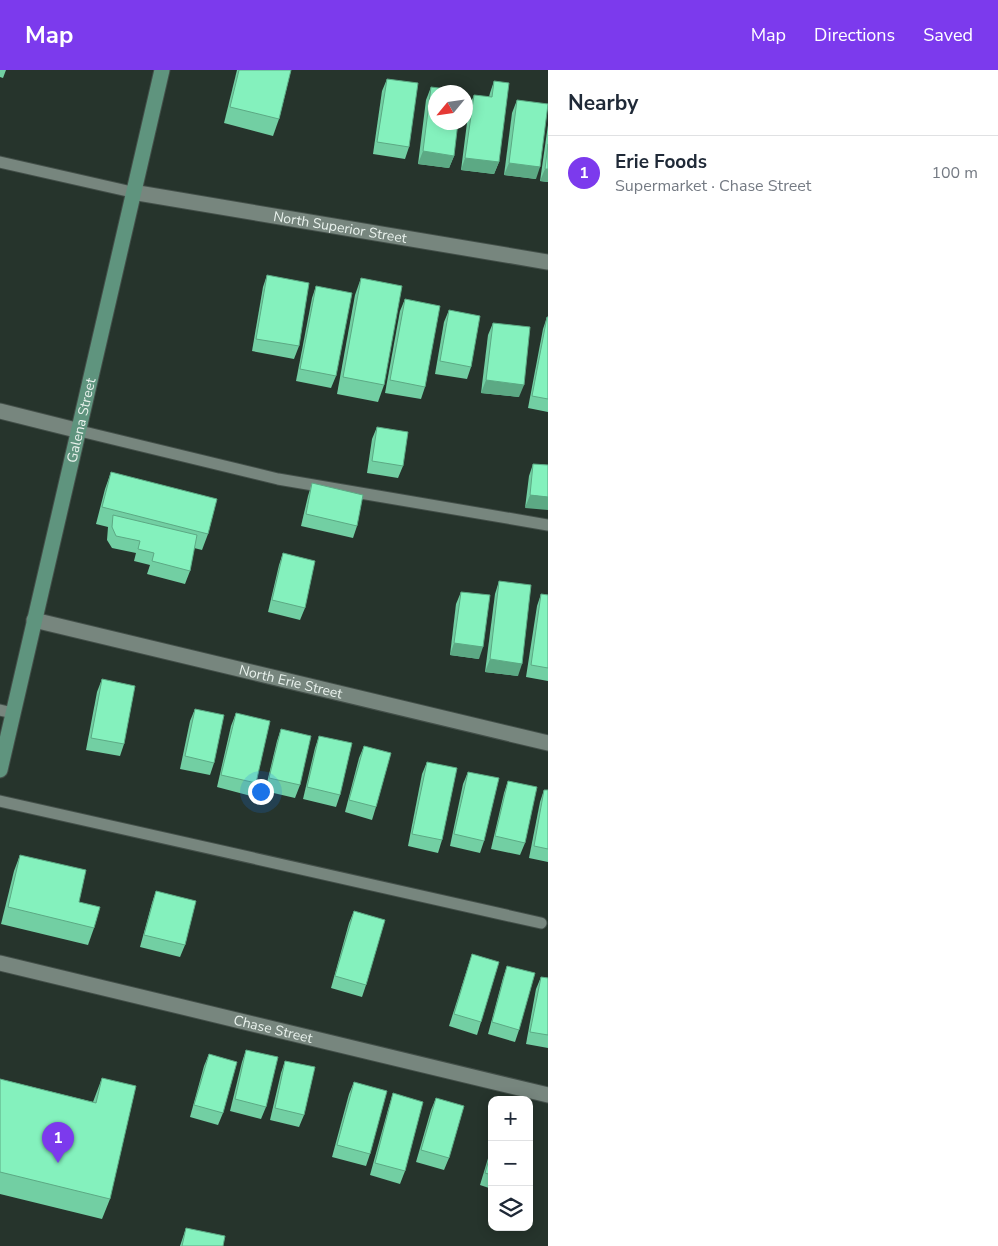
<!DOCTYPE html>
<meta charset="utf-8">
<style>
:root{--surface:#fff;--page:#f2f2f3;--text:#1f2937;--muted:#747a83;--line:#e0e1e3;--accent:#7c3aed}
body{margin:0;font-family:"Nunito Sans",sans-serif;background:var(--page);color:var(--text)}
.controls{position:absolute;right:15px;bottom:15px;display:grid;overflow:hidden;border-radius:10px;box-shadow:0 2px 12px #0003}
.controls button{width:45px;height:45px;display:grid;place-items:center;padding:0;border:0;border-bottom:1px solid var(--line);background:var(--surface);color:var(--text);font:25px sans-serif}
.compass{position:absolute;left:428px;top:15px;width:45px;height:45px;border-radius:50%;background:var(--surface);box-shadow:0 2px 12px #0003;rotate:241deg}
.you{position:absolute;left:260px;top:721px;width:18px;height:18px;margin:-12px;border:4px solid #fff;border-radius:50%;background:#1a73e8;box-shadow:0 0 0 8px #1a73e833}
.badge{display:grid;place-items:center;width:32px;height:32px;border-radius:50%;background:var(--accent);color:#fff;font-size:16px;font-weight:700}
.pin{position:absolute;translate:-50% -41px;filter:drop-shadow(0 1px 2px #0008)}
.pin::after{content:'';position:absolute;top:26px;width:18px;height:15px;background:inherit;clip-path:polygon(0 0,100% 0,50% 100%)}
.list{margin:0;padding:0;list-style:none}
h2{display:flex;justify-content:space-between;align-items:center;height:65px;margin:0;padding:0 20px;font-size:21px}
h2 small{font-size:16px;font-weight:400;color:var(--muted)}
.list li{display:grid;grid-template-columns:32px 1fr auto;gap:15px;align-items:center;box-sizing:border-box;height:75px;padding:0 20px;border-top:1px solid var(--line)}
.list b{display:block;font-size:19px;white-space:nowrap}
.list p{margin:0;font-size:16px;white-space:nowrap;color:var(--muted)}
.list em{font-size:16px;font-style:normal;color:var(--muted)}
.icon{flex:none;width:28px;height:28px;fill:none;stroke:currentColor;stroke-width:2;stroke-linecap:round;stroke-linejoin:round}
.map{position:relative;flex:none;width:548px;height:1176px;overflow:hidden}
header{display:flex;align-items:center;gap:30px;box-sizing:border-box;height:70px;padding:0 25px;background:var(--accent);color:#fff}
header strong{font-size:24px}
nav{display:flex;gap:28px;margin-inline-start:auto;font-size:18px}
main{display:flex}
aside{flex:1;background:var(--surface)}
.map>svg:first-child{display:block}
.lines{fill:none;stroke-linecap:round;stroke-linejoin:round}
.service-casing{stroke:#434f49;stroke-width:13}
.minor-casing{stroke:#434f49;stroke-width:17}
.tertiary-casing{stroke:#434f49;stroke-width:17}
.secondary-casing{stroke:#434f49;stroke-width:17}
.service{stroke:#77867e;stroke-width:11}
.minor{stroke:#77867e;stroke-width:15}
.tertiary{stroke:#77867e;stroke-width:15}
.secondary{stroke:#5f947e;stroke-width:15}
.wall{fill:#72cfa3}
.shaded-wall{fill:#5ca984}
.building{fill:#84f1bd;stroke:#5ca984}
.labels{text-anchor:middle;stroke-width:5;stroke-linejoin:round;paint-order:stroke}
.street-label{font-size:14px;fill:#e9f2ed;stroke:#1c2a23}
</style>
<header>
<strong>Map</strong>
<nav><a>Map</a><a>Directions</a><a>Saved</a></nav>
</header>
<main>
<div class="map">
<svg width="548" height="1176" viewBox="0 0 548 1176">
<rect width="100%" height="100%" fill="#26342c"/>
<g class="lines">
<g class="service-casing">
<g id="service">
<path d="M0,92L132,122"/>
<path d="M80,361L278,409L548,455"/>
<path d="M0,640L13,643"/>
<path d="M0,731L541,853"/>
</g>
</g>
<g class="minor-casing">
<g id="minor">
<path id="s1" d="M132,122L548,192"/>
<path d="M0,341L80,361"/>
<path id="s2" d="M0,893L548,1025"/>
</g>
</g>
<g class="tertiary-casing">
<g id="tertiary">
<path id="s3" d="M34,550L548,673"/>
</g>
</g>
<g class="secondary-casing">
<g id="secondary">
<path id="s4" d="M0,700L162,0"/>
</g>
</g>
<use href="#service" class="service"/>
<use href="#minor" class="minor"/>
<use href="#tertiary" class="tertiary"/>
<use href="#secondary" class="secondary"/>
</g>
<g class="wall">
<path d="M0,0H6L3,8L0,7Z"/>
<path d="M237,0H291L279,49L273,66L224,53Z"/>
<path d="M387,9L409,77L405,89L373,84L382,21Z"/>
<path d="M494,11L499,92L494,104L461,100L469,37L474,25L489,27L490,23Z"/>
<path d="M431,17L454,86L449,98L418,94L426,30Z"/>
<path d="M517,30L536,109L504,105L512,43Z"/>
<path d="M548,55V112L540,111Z"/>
<path d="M267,205L299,276L294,289L252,281L263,217Z"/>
<path d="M361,208L384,315L378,332L337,324L355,225Z"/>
<path d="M316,216L336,306L331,318L296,311L312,228Z"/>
<path d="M405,229L425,317L421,329L385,323L400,241Z"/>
<path d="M449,240L471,297L467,309L435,304L444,252Z"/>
<path d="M547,247H548V342L528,338L543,259Z"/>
<path d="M493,253L519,327L481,323L488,265Z"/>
<path d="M377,357L403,396L398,408L367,403L372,369Z"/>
<path d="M533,394L548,395L525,438L529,406Z"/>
<path d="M111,402L208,464L202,480L194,478L190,501L185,514L147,504L150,495L134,491L136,483L112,478L107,470L108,457L96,454L105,419Z"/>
<path d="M312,413L357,456L353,468L301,456L308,426Z"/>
<path d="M283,483L305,538L300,550L268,542L279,495Z"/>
<path d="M499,511L518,606L485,602L495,524Z"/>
<path d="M461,522L479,589L450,585L456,534Z"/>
<path d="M541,524L548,525V611L526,607L537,536Z"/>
<path d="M102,609L124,674L120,686L86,680L97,622Z"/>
<path d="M195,639L214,693L210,705L180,699L190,651Z"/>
<path d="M236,643L256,713L251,726L217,717L231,656Z"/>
<path d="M281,659L300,715L295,728L265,721L277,671Z"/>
<path d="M319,666L340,725L336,737L303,729L315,678Z"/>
<path d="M364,676L376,737L372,750L345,742L359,688Z"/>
<path d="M427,692L442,770L438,783L408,776L422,704Z"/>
<path d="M468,702L484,771L480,783L450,776L463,714Z"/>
<path d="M508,711L525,773L520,785L491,779L504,723Z"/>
<path d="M544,720H548V792L529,788L540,732Z"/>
<path d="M20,785L79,832L94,858L88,875L1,854L14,801Z"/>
<path d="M156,821L185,875L180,887L140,877L152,833Z"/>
<path d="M354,841L366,915L362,927L331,918L349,853Z"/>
<path d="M472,884L481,952L477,965L449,956Z"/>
<path d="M507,896L519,960L515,972L488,964L503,908Z"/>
<path d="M541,907L548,908V978L526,974L536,919Z"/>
<path d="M246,980L266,1037L261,1049L230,1041L242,992Z"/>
<path d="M209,984L223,1043L218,1055L190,1047L204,996Z"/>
<path d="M285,991L304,1045L299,1057L270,1050L281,1003Z"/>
<path d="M102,1008L110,1129L102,1149L0,1124V1009L93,1032Z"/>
<path d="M354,1012L370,1084L366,1096L332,1087L349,1024Z"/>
<path d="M393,1023L405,1101L400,1114L370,1105L389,1036Z"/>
<path d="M436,1028L449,1088L444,1100L416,1092L431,1040Z"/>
<path d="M492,1075V1119L480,1115Z"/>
<path d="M186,1158L223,1176H180Z"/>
</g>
<g class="shaded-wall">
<path d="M423,81L454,86L449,98L418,94Z"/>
<path d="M465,88L499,92L494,104L461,100Z"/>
<path d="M509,93L540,97L536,109L504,105Z"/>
<path d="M545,99H548V112L540,111Z"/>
<path d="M486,310L524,315L519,327L481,323Z"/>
<path d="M530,425L548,427V440L525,438Z"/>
<path d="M454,573L483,577L479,589L450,585Z"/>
<path d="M490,589L522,594L518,606L485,602Z"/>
</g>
<g class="building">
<path d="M239,0H291L279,49L230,37Z"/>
<path d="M387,9L418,13L409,77L377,72Z"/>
<path d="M494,11L509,13L499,92L465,88L474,25L492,27Z"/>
<path d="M431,17L462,21V22H436V52H458L454,86L423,81Z"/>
<path d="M517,30L548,34L540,97L509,93Z"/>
<path d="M548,74V99H545Z"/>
<path d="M267,205L309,213L299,276L256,269Z"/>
<path d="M361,208L402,216L384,315L343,307Z"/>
<path d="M316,216L352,223L336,306L300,299Z"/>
<path d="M405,229L440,236L425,317L390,310Z"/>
<path d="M449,240L480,246L471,297L440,291Z"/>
<path d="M547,247H548V329L532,326Z"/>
<path d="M493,253L530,257L524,315L486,310Z"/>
<path d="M377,357L408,362L403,396L372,391Z"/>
<path d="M533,394L548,395V427L530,425Z"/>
<path d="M111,402L217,429L208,464L102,437Z"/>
<path d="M312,413L363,425L357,456L306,444Z"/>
<path d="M113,445L197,465L190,501L152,491L154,483L138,479L140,471L116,466L112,457Z"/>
<path d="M283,483L315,491L305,538L272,530Z"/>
<path d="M499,511L531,515L522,594L490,589Z"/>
<path d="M461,522L490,525L483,577L454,573Z"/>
<path d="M541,524L548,525V598L531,595Z"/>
<path d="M102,609L135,616L124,674L91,668Z"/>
<path d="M195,639L224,645L214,693L185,686Z"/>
<path d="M236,643L270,651L256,713L221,705Z"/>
<path d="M281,659L311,666L300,715L269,708Z"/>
<path d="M319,666L352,673L340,725L307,717Z"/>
<path d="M364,676L391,683L376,737L349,730Z"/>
<path d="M427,692L457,698L442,770L412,764Z"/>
<path d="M468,702L499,708L484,771L454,764Z"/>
<path d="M508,711L537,717L525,773L495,766Z"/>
<path d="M544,720H548V779L534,776Z"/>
<path d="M20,785L86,800L79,832L100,837L94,858L8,837Z"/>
<path d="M156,821L196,831L185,875L144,865Z"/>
<path d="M354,841L385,850L366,915L335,906Z"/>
<path d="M472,884L499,892L481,952L454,944Z"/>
<path d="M507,896L535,903L519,960L492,952Z"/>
<path d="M541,907L548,908V965L530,962Z"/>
<path d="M246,980L278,987L266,1037L235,1029Z"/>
<path d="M209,984L237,992L223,1043L194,1035Z"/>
<path d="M285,991L315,997L304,1045L275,1038Z"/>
<path d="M102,1008L136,1016L110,1129L0,1102V1009L96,1033Z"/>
<path d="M354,1012L387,1021L370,1084L337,1075Z"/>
<path d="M393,1023L423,1032L405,1101L375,1093Z"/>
<path d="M436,1028L464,1036L449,1088L421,1080Z"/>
<path d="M529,1056H532L529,1065Z"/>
<path d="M492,1079V1105L485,1103Z"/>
<path d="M186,1158L225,1166L223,1176H182Z"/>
</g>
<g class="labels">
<g class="street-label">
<text dy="5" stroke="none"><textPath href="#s1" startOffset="211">North Superior Street</textPath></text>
<text dy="5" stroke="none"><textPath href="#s4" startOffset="359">Galena Street</textPath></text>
<text dy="5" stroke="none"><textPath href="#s3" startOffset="264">North Erie Street</textPath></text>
<text dy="5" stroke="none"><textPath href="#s2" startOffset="281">Chase Street</textPath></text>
</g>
</g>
</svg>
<div class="controls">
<button>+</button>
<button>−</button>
<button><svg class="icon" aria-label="layers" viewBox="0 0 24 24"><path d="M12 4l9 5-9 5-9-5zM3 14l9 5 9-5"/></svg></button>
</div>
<svg class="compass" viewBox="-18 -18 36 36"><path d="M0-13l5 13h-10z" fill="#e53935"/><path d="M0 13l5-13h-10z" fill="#747a83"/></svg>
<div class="you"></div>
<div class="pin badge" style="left:58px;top:1093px">1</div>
</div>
<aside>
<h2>Nearby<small></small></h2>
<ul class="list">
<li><span class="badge">1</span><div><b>Erie Foods</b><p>Supermarket · Chase Street</p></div><em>100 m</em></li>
</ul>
</aside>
</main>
